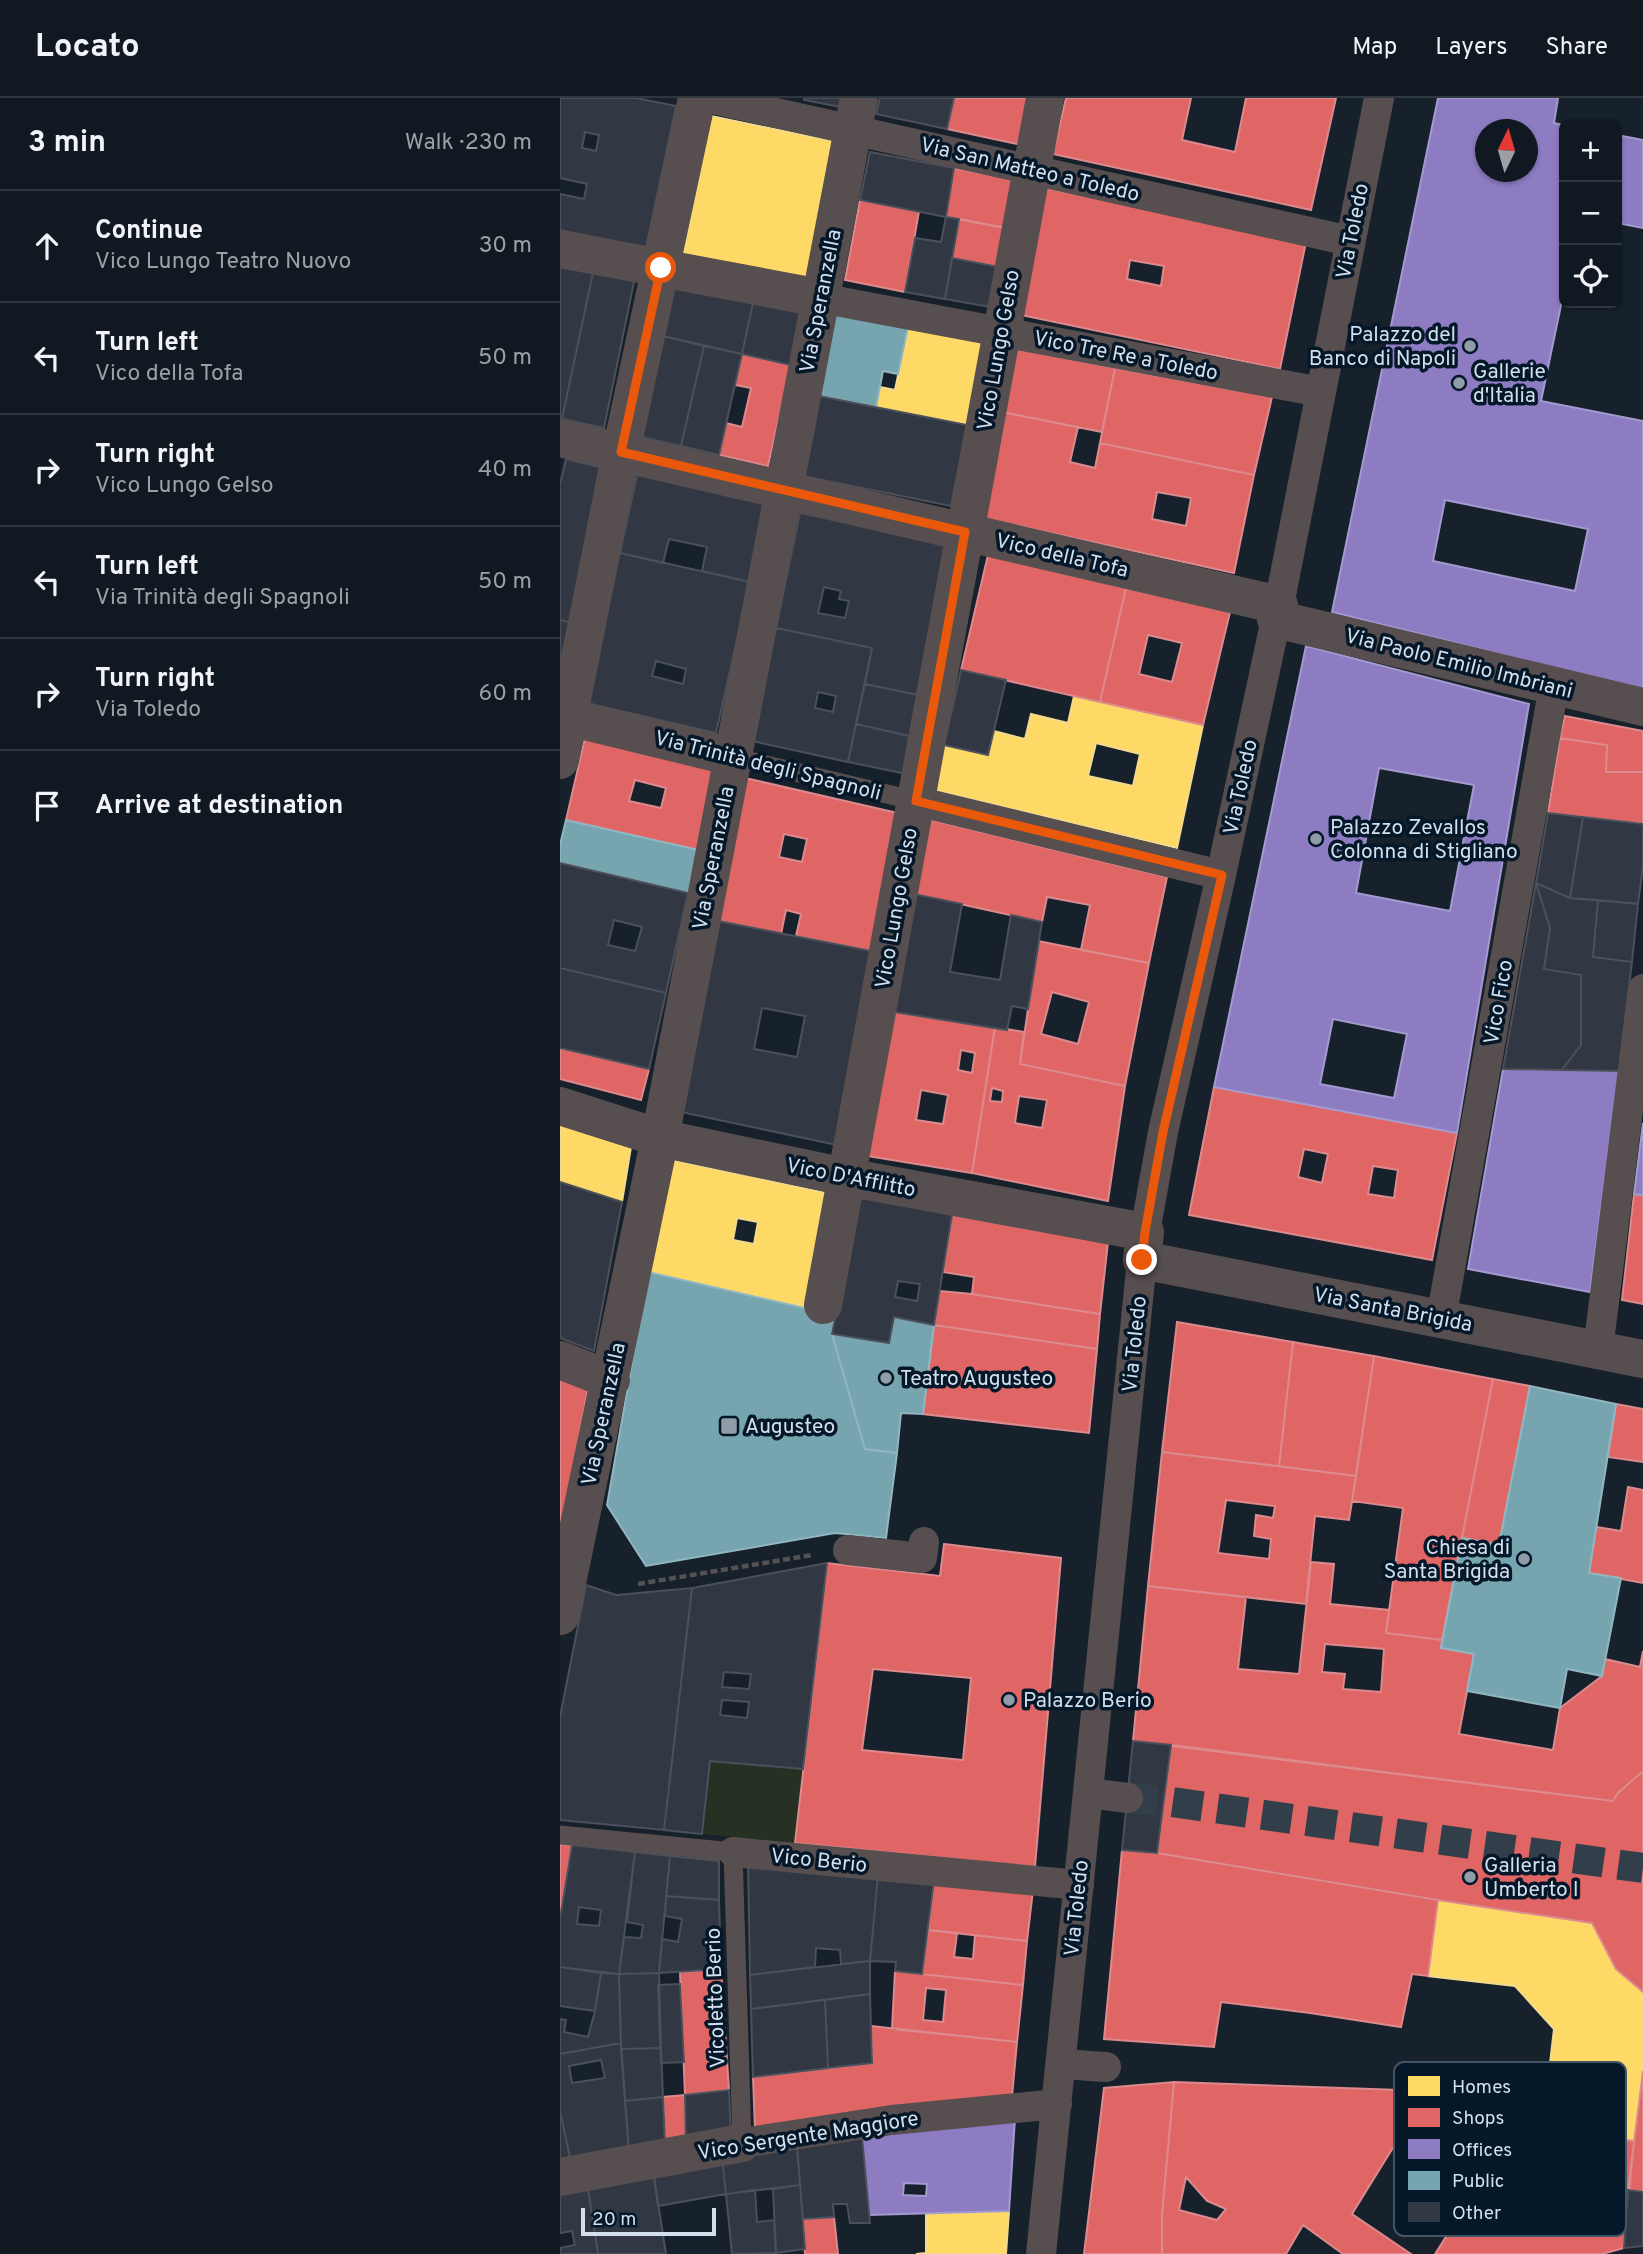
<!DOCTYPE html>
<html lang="en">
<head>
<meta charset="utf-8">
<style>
	:root { --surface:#101921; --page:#19222a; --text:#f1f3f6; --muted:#9ca0a5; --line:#30383f }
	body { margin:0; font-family:Overpass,sans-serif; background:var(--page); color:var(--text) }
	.controls { position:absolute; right:21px; top:21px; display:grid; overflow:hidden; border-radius:10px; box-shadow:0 2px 5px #0004 }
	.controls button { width:63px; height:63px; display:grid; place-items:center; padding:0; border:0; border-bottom:2px solid var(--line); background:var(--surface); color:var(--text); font:35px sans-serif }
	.compass { position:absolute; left:915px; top:21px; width:63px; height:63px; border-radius:50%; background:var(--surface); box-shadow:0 2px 5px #0004; rotate:5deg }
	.scale { position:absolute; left:21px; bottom:18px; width:135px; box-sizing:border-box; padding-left:7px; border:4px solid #d3dfec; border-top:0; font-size:19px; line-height:24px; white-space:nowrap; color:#d3dfec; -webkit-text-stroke:5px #05182a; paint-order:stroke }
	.stop { position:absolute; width:21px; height:21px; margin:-16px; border:5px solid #ea580c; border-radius:50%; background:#fff }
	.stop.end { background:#ea580c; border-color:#fff; box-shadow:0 2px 7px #0008 }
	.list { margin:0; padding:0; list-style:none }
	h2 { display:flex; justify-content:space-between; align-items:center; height:91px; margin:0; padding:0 28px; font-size:30px }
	h2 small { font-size:23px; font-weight:400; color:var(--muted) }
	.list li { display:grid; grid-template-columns:46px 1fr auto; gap:21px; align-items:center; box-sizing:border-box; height:112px; padding:0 28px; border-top:2px solid var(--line) }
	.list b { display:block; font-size:26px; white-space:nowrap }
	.list p { margin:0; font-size:23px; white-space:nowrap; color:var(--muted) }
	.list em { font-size:23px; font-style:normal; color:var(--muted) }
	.icon { flex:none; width:38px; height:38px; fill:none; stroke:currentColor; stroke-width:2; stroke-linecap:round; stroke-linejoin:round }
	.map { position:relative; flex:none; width:1083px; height:2156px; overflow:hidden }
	header { display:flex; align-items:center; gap:42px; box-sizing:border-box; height:98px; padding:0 35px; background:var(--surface); border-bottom:2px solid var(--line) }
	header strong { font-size:33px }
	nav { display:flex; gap:38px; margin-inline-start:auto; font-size:24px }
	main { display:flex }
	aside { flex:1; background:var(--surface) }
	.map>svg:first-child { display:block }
	.green { fill:#263123 }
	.homes { fill:#ffd966; stroke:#f2db8e; stroke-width:2; fill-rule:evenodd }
	.shops { fill:#e06666; stroke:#dc8a8e; stroke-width:2; fill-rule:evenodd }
	.offices { fill:#8e7cc3; stroke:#a39acf; stroke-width:2; fill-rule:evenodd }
	.public { fill:#76a5af; stroke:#92b6c1; stroke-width:2 }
	.building { fill:#323843; stroke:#4b505b; stroke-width:2; fill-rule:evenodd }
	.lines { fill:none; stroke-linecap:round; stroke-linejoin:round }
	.pedestrian-tunnel { stroke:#323e49; stroke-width:30; stroke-dasharray:30 15; stroke-linecap:butt }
	.path { stroke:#535153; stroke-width:4.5; stroke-dasharray:7 3.5; stroke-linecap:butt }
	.service { stroke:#574e4f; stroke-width:19 }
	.pedestrian { stroke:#574e4f; stroke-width:30 }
	.minor { stroke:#574e4f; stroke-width:38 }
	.route { stroke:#ea580c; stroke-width:9 }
	.poi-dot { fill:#919ca9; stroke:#05182a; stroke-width:2.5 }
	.labels { text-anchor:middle; stroke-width:7; stroke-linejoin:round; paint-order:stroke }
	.street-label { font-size:21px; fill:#d3dfec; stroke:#05182a }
	.poi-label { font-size:21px; fill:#d3dfec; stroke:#05182a; text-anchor:start }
	.key { fill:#05182a; stroke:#435464; stroke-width:2 }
	.key-label { font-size:19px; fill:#d3dfec }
</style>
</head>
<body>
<header>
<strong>Locato</strong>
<nav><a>Map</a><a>Layers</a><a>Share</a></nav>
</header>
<main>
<aside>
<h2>3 min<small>Walk · 230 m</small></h2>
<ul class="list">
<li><svg class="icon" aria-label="ahead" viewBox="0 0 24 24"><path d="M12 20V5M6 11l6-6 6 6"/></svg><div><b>Continue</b><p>Vico Lungo Teatro Nuovo</p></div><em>30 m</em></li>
<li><svg class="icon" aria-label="left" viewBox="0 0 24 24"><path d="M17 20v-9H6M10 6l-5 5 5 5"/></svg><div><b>Turn left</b><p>Vico della Tofa</p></div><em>50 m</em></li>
<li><svg class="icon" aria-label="right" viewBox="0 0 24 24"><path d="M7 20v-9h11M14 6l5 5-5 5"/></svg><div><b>Turn right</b><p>Vico Lungo Gelso</p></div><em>40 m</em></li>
<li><svg class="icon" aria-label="left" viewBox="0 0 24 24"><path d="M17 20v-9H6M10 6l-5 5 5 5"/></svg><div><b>Turn left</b><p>Via Trinità degli Spagnoli</p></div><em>50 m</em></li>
<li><svg class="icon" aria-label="right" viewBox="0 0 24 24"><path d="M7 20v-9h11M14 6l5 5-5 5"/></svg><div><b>Turn right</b><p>Via Toledo</p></div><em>60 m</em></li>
<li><svg class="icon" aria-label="arrive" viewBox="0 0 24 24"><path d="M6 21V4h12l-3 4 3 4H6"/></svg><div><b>Arrive at destination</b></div></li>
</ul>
</aside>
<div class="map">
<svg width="1083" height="2156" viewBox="0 0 1083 2156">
	<rect width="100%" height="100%" fill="#16212c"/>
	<path class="green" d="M150,1663L243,1671L235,1745L143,1736Z"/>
	<path class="homes" d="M151,18L277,44L250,182L123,156Z
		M348,229L424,244L407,327L316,309L320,289L335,292Z
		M514,598L643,627L617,750L374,692L384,647L428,657L434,633L465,641L471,616L508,625ZM536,645L580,656L573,688L528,678Z
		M0,1024L71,1049L62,1104L0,1084Z
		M108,1061L271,1096L250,1211L88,1174ZM177,1120L198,1124L194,1146L173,1142Z
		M878,1802L1032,1825L1056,1871L1083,1894V1973L1074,2043L982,2034L994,1931L955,1888L868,1878Z
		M449,2113L446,2156H356L366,2155V2115Z"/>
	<path class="shops" d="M394,0H471L461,47L387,31Z
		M506,0H631L622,42L675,54L686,0H776L751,112L493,56Z
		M394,70L455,82L446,130L386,119Z
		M486,90L746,144L720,271L461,217ZM570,162L604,168L601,188L567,181Z
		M300,102L359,113L345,194L285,182Z
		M399,121L446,130L439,169L392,160Z
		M454,250L555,270L542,334L442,314Z
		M182,256L231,267L208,368L159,357L166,325L182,329L191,290L175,287Z
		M555,270L712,299L694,377L540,345Z
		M442,314L518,329L510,364L535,370L540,345L694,377L674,475L423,420ZM597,394L631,400L626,428L592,421Z
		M428,457L566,490L540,604L401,572Z
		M566,490L670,514L643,627L540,604ZM588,537L622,545L612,584L579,576Z
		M1005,618L1083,633V674H1046L1047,647L1000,640Z
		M25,640L157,671L138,752L6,722ZM75,682L106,690L101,710L69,703Z
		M1000,640L1047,647L1046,674H1083V726L988,715Z
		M185,680L342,716L316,854L236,838L241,816L226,812L221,836L158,823ZM224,736L247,741L242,764L219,759Z
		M368,721L607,779L589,865L521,852L530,807L487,799L482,824L354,796Z
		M478,843L589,865L565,988L460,966ZM492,894L529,904L518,946L481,936Z
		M334,914L435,929L412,1075L307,1058ZM401,952L415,955L412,975L398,972ZM361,992L388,997L383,1026L356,1022Z
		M435,929L464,934L460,966L565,988L548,1103L412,1075ZM432,990L443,993L442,1004L430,1003ZM459,998L487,1002L482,1030L455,1025Z
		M0,950L89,971L81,1002L0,981Z
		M654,989L897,1035L872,1162L629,1117ZM744,1051L768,1056L762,1085L738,1079ZM813,1068L838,1072L834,1100L808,1096Z
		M1074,1096L1083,1097V1206L1062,1202Z
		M392,1117L548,1144L540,1216L412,1196L414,1179L383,1174Z
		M380,1193L412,1196L540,1216L537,1251L374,1227Z
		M617,1224L733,1244L719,1368L602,1354Z
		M374,1227L537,1251L529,1335L363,1316Z
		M733,1244L814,1258L796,1378L719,1368Z
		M814,1258L933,1281L882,1542L826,1535L843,1410L792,1403Z
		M0,1280L28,1291L0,1438Z
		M933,1281L970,1288L939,1447L902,1440Z
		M1056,1306L1083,1311V1364L1048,1359Z
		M602,1354L796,1378L789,1422L755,1418L746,1506L588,1488ZM666,1402L715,1408L713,1420L696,1417L694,1438L711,1441L709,1461L658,1455Z
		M1068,1389L1083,1392V1485L1029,1475L1036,1429L1061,1433Z
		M384,1446L501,1460L475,1769L235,1745L267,1465L380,1478ZM313,1571L411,1580L403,1662L302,1652Z
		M751,1464L774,1466L770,1506L829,1512L826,1535L882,1542L881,1550L914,1556L899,1636L993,1652L1000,1610L1042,1578L1045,1561L1080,1569L1083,1553V1673L1058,1695L1053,1703L573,1643L588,1488L686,1499L678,1571L739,1576ZM765,1546L824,1551L821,1594L783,1591L785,1576L762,1574Z
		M611,1647L1053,1703L1058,1695L1083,1673V1894L1056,1871L1032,1825L878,1802L597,1755Z
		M0,1746L12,1747L0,1821Z
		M562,1752L597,1755L878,1802L868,1878L852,1876L841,1929L750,1915L661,1904L654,1949L544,1941Z
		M374,1782L473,1792L467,1843L368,1832Z
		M368,1832L397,1835L394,1859L413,1861L415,1837L467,1843L463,1887L362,1876Z
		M161,1871L169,1992L125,1997L120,1874Z
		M335,1873L463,1887L457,1944L332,1931ZM366,1890L386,1892L383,1924L363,1922Z
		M311,1928L457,1944L452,1998L195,2031L193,1979L312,1965Z
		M1083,1973V2094L1068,2092Z
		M614,1984L868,1993L792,2116L851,2156H783L743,2127L726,2156H602V2117ZM626,2079L647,2103L666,2111L657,2122L619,2112Z
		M614,1984L602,2117V2156H524L544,1990Z
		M125,1997L126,2045L105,2048L103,1999Z
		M957,2032L1074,2043L1064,2150L1042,2156H875L898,2120L888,2081L903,2065L955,2041Z
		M274,2119L278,2156H245L243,2121Z"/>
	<path class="offices" d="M878,0H998L994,25L1004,27V193L981,303L1083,323V592L772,514ZM926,32H968V74H926ZM885,402L1028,431L1015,493L873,463Z
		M1057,37L1083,42V130L1057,125Z
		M746,548L969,606L897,1035L654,989ZM819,670L914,687L890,813L796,795ZM773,921L847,936L834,1000L760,986Z
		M943,971L1059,973L1030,1194L908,1171Z
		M1083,1025V1097L1074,1096Z
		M455,2020L449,2113L309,2117L302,2038ZM344,2085L367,2086L366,2098L343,2097Z"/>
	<path class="public" d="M275,215L348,229L338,276L323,273L316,309L259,298Z
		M6,722L138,752L128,795L0,765V747Z
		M88,1174L275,1217L272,1236L305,1351L337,1355L326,1440L275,1435L86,1468L47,1407Z
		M334,1219L374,1227L363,1316L341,1315L337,1355L305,1351L272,1236L329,1245Z
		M970,1288L1056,1306L1029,1475L1061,1480L1042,1578L1007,1571L1000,1610L907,1593L914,1556L881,1550L902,1440L939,1447Z"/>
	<path class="building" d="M0,0H76L116,8L86,150L0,132V96L24,101L27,86L0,80ZM25,34L39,37L36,53L22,50Z
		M244,0H288L286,10L244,2Z
		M320,0H394L387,31L316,16Z
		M310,54L394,70L386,119L300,102Z
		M386,119L399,121L385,201L345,194L355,140L381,144Z
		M392,160L439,169L431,209L385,201Z
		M0,163L34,170L2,321L0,320Z
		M34,170L75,179L44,330L2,321Z
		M116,183L194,200L182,256L103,238Z
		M194,200L243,210L231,267L182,256Z
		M103,238L144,248L121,348L81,339Z
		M144,248L182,256L159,357L121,348Z
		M259,298L407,327L391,408L243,378Z
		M6,361L43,370L9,524L0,522V386Z
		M77,377L207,407L190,484L142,473L147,449L109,441L103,465L60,455Z
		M240,415L394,447L363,598L305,586L312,550L216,530ZM264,489L281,493L279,501L289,503L285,520L258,515Z
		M60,455L190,484L156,635L26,605ZM96,563L126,571L123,586L92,578Z
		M0,522L9,524L0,566Z
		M216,530L312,550L288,664L192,643ZM258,594L276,598L273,614L255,610Z
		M401,572L446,582L428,657L384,647Z
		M305,586L363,598L354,639L296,626Z
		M296,626L354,639L347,676L288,664Z
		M988,715L1023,719L1010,800L976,785Z
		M1023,719L1083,726V768L1078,806L1010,800Z
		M0,765L128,795L106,895L0,870ZM54,822L82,829L75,853L48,847Z
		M976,785L990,830L984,871L1021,877V947L1002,972L943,971Z
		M976,785L1010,800L1038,802L1033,859L1072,864L1059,973L1002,972L1021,947V877L984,871L990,830Z
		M354,796L402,806L390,874L440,882L451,817L482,824L468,911L452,908L447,932L334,914Z
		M1038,802L1078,806L1072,864L1033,859Z
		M158,823L316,854L277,1047L121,1014ZM202,910L245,918L237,959L194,951Z
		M0,870L106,895L89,971L0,950Z
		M0,1084L62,1104L34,1253L0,1240Z
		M300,1096L392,1117L374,1227L334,1219L329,1245L272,1236ZM338,1183L360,1186L357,1203L335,1199Z
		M267,1465L243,1671L150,1663L142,1736L104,1732L132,1490ZM164,1574L191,1576L189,1591L162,1589ZM162,1602L189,1604L187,1620L160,1617Z
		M26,1487L56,1497L132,1490L104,1732L0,1722V1619Z
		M573,1643L611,1647L597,1755L562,1752Z
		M12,1747L75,1754L59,1876L0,1869V1821ZM19,1809L41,1812L39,1828L17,1826Z
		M75,1754L110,1758L99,1875L59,1876L64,1839L81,1840L83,1827L67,1824Z
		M110,1758L159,1763V1802L106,1798Z
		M188,1764L318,1777L310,1863L281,1866L280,1852L256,1850L255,1869L190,1877Z
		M318,1777L374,1782L362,1876L335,1873L336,1864L310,1863Z
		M106,1798L159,1802L161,1871L99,1875L102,1841L118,1844L122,1821L105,1818Z
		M310,1863V1896L191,1911L190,1877Z
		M0,1869L41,1875L35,1913L0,1908Z
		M41,1875L59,1876L61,1945L0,1956V1921L6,1922L4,1934L28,1939L35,1913Z
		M99,1875L101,1950L61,1951L59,1876Z
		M120,1886L124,1964L101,1965L98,1887Z
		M310,1896L312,1965L268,1970L265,1902Z
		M265,1902L268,1970L193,1979L191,1911Z
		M61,1945L69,2054L11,2064L0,2013V1956ZM41,1962L45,1980L12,1985L9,1968Z
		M101,1950L103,1999L65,2003L61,1951Z
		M169,1992L171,2037L126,2045L125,1997Z
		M103,1999L105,2048L69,2054L65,2003Z
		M0,2013L11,2064L0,2066Z
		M302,2038L310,2125H290L287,2106H273L274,2119L243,2121L237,2048Z
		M237,2048L240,2087L166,2096L162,2060Z
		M162,2060L166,2096L98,2108L93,2072Z
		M93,2072L106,2156H38L27,2084Z
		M27,2084L38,2156H0V2150L15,2147L12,2133L0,2135V2089Z
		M240,2087L245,2151L216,2155L213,2091Z
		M195,2092L197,2124L214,2122L216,2155L172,2156L166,2096Z
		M1068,2092L1083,2094V2148L1064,2150Z"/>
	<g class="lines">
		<path class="pedestrian-tunnel" d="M568,1700L604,1703L1083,1770"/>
		<path class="path" d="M78,1486L252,1457"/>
		<path class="service" d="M173,659L356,703
			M0,1737L173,1754L182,2045"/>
		<path class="pedestrian" d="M149,0L790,143
			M260,200L761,294
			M719,507L819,0
			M356,703L661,777
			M585,1134L603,1034L661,777L716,521
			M881,1221L994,588
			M1038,1252L1083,891
			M288,1452L362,1460L364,1444
			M528,1695L568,1700
			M173,1754L519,1787
			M501,1966L546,1969
			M182,2045L332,2022L497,2006
			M481,2156L582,1162"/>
		<path class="minor" d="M0,151L260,200
			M0,340L719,507L716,521L1083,609
			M0,617L173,659
			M0,662L61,354L137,0
			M0,1008L100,1040L286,1079L585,1134L582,1162L1083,1261
			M263,1207L485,0
			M0,1262L51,1282
			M0,1518L100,1040L299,0
			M0,2079L182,2045"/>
	</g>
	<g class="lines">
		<path class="route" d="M101,170L61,354L405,434L356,703L662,777L603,1034L585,1134L582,1162"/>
	</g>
	<g class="poi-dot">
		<circle cx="910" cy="248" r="7"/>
		<circle cx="899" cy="285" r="7"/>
		<circle cx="756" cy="741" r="7"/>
		<circle cx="326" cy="1280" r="7"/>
		<rect x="160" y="1319" width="18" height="18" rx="3.5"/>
		<circle cx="964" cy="1461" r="7"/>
		<circle cx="449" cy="1602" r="7"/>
		<circle cx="910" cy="1779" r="7"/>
	</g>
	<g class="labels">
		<g class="street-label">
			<text transform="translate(470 71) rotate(13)" y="7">Via San Matteo a Toledo</text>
			<text transform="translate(792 133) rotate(-79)" y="7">Via Toledo</text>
			<text transform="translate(260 203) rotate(-79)" y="7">Via Speranzella</text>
			<text transform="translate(438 252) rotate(-80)" y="7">Vico Lungo Gelso</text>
			<text transform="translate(566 257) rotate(11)" y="7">Vico Tre Re a Toledo</text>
			<text transform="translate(502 457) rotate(13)" y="7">Vico della Tofa</text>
			<text transform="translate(899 565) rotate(14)" y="7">Via Paolo Emilio Imbriani</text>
			<text transform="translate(208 667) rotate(14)" y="7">Via Trinità degli Spagnoli</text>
			<text transform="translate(680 689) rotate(-78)" y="7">Via Toledo</text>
			<text transform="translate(153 760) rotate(-79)" y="7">Via Speranzella</text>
			<text transform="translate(336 810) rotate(-80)" y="7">Vico Lungo Gelso</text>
			<text transform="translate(938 904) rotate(-80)" y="7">Vico Fico</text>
			<text transform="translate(291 1079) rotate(11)" y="7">Vico D'Afflitto</text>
			<text transform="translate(833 1211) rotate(11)" y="7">Via Santa Brigida</text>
			<text transform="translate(574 1246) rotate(-84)" y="7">Via Toledo</text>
			<text transform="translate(43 1316) rotate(-78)" y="7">Via Speranzella</text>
			<text transform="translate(259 1762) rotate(6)" y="7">Vico Berio</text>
			<text transform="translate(516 1810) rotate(-84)" y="7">Via Toledo</text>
			<text transform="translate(155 1900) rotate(-92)" y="7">Vicoletto Berio</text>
			<text transform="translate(248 2037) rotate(-9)" y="7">Vico Sergente Maggiore</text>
		</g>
		<g class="poi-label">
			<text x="896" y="243" text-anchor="end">Palazzo del<tspan x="896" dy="24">Banco di Napoli</tspan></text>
			<text x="913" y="280">Gallerie<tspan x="913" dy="24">d'Italia</tspan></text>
			<text x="770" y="736">Palazzo Zevallos<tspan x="770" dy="24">Colonna di Stigliano</tspan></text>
			<text x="340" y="1287">Teatro Augusteo</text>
			<text x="185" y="1335">Augusteo</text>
			<text x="950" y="1456" text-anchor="end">Chiesa di<tspan x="950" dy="24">Santa Brigida</tspan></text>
			<text x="463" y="1609">Palazzo Berio</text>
			<text x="924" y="1774">Galleria<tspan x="924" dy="24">Umberto I</tspan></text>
		</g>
	</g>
	<rect x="834" y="1964" width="232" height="174" rx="10" class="key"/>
	<rect x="848" y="1978" width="32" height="20" fill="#ffd966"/>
	<rect x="848" y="2010" width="32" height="19" fill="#e06666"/>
	<rect x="848" y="2041" width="32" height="20" fill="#8e7cc3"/>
	<rect x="848" y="2073" width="32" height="19" fill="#76a5af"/>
	<rect x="848" y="2104" width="32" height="20" fill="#323843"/>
	<g class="key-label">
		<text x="892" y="1995">Homes</text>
		<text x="892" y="2026">Shops</text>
		<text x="892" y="2058">Offices</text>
		<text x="892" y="2089">Public</text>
		<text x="892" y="2121">Other</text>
	</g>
</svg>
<div class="controls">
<button>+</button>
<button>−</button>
<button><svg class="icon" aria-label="locate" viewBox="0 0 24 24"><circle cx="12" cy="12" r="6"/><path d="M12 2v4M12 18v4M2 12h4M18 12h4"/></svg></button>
</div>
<svg class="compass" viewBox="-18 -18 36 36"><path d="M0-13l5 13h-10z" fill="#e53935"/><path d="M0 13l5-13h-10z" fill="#9ca0a5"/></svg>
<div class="scale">20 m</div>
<div class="stop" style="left:101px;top:170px"></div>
<div class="stop end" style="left:582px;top:1162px"></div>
</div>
</main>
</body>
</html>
